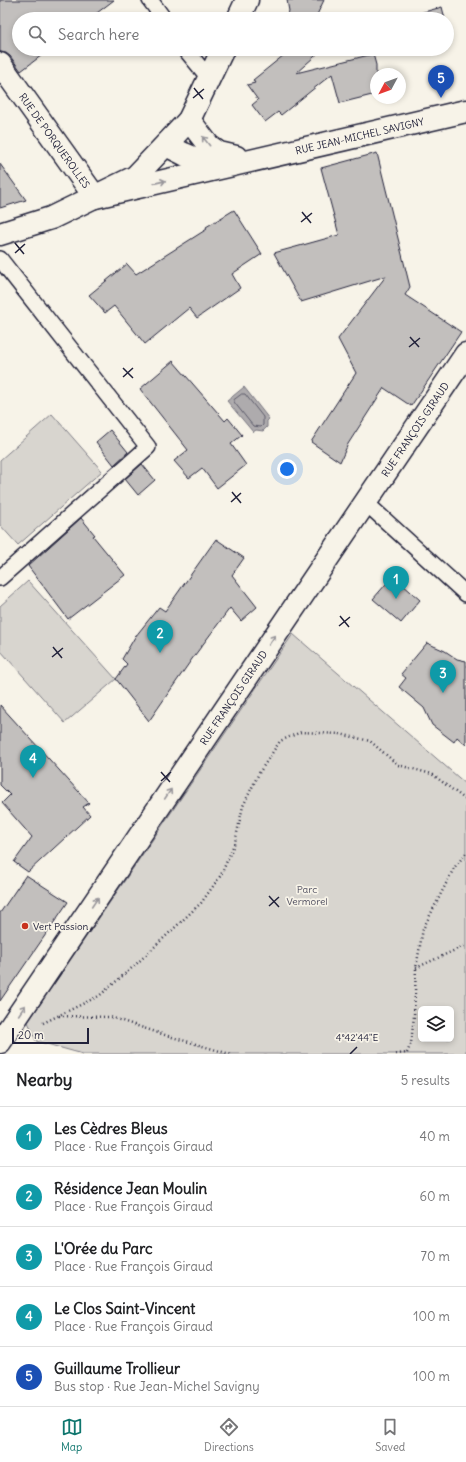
<!DOCTYPE html>
<html lang="en">
<head>
<meta charset="utf-8">
<style>
	:root { --surface:#fff; --page:#f2f2f2; --text:#202124; --muted:#757577; --line:#e0e0e0; --accent:#0f766e }
	body { margin:0; font-family:Delius,sans-serif; background:var(--page); color:var(--text) }
	.controls { position:absolute; right:12px; bottom:12px; display:grid; overflow:hidden; border-radius:6px; box-shadow:0 2px 6px #0003 }
	.controls button { width:36px; height:36px; display:grid; place-items:center; padding:0; border:0; border-bottom:1px solid var(--line); background:var(--surface); color:var(--text); font:20px sans-serif }
	.compass { position:absolute; left:370px; top:68px; width:36px; height:36px; border-radius:50%; background:var(--surface); box-shadow:0 2px 6px #0003; rotate:229deg }
	.scale { position:absolute; left:12px; bottom:10px; width:77px; box-sizing:border-box; padding-left:4px; border:2px solid #22223b; border-top:0; font-size:11px; line-height:14px; white-space:nowrap; color:#22223b; -webkit-text-stroke:3px #f7f3e8; paint-order:stroke }
	.you { position:absolute; left:287px; top:469px; width:14px; height:14px; margin:-10px; border:3px solid #fff; border-radius:50%; background:#1a73e8; box-shadow:0 0 0 6px #1a73e833 }
	.badge { display:grid; place-items:center; width:26px; height:26px; border-radius:50%; background:var(--accent); color:#fff; font-size:13px; font-weight:700 }
	.pin { position:absolute; translate:-50% -33px; filter:drop-shadow(0 1px 2px #0008) }
	.pin::after { content:''; position:absolute; top:21px; width:14px; height:12px; background:inherit; clip-path:polygon(0 0,100% 0,50% 100%) }
	.list { margin:0; padding:0; list-style:none }
	h2 { display:flex; justify-content:space-between; align-items:center; height:52px; margin:0; padding:0 16px; font-size:17px }
	h2 small { font-size:13px; font-weight:400; color:var(--muted) }
	.list li { display:grid; grid-template-columns:26px 1fr auto; gap:12px; align-items:center; box-sizing:border-box; height:60px; padding:0 16px; border-top:1px solid var(--line) }
	.list b { display:block; font-size:15px; white-space:nowrap }
	.list p { margin:0; font-size:13px; white-space:nowrap; color:var(--muted) }
	.list em { font-size:13px; font-style:normal; color:var(--muted) }
	.icon { flex:none; width:22px; height:22px; fill:none; stroke:currentColor; stroke-width:2; stroke-linecap:round; stroke-linejoin:round }
	.map { position:relative; flex:none; width:466px; height:1054px; overflow:hidden }
	.search { position:absolute; background:var(--surface); box-shadow:0 2px 6px #0003; left:12px; right:12px; top:12px; height:44px; display:flex; align-items:center; gap:10px; box-sizing:border-box; padding:0 14px; border-radius:22px; color:var(--muted); font-size:15px }
	.sheet { height:352px; background:var(--surface) }
	nav { display:flex; justify-content:space-around; align-items:center; box-sizing:border-box; height:56px; border-top:1px solid var(--line); background:var(--surface); font-size:11px; color:var(--muted) }
	nav a { display:grid; justify-items:center; gap:2px }
	nav .on { color:var(--accent) }
	.map>svg:first-child { display:block }
	.green { fill:#d8d5cf; stroke:#7d7c85; fill-rule:evenodd }
	.water { fill:#aeabad; stroke:#76747f }
	.lines { fill:none; stroke-linecap:round; stroke-linejoin:round }
	.shore { stroke:#5a5969; stroke-width:1 }
	.building { fill:#c2bfbd; stroke:#22223b }
	.service-casing { stroke:#22223b; stroke-width:18 }
	.minor-casing { stroke:#22223b; stroke-width:25 }
	.primary-casing { stroke:#22223b; stroke-width:25 }
	.path { stroke:#22223b; stroke-width:2.5; stroke-dasharray:1 3; stroke-linecap:butt }
	.service { stroke:#f7f3e8; stroke-width:15 }
	.minor { stroke:#f7f3e8; stroke-width:22 }
	.primary { stroke:#f7f3e8; stroke-width:22 }
	.oneway { stroke:#97959a }
	.ticks { fill:none; stroke:#22223b; stroke-width:1.5 }
	.poi-dot { fill:#c8321e; stroke:#f7f3e8; stroke-width:1.5 }
	.labels { text-anchor:middle; stroke-width:3.5; stroke-linejoin:round; paint-order:stroke }
	.street-label { font-size:10px; fill:#22223b; stroke:#f7f3e8 }
	.park-label { font-size:10px; fill:#504f60; stroke:#f7f3e8 }
	.poi-label { font-size:10px; fill:#22223b; stroke:#f7f3e8; text-anchor:start }
	.ticks-label { font-size:10px; text-anchor:middle; fill:#22223b; stroke:#f7f3e8; stroke-width:3.5; stroke-linejoin:round; paint-order:stroke }
</style>
</head>
<body>
<div class="map">
<svg width="466" height="1054" viewBox="0 0 466 1054">
	<rect width="100%" height="100%" fill="#f7f3e8"/>
	<filter id="ink" filterUnits="userSpaceOnUse"><feTurbulence type="fractalNoise" baseFrequency=".025" numOctaves="2"/><feDisplacementMap in="SourceGraphic" scale="8" xChannelSelector="R" yChannelSelector="G"/><feConvolveMatrix kernelMatrix="1 2 1 2 8 2 1 2 1" color-interpolation-filters="sRGB"/></filter>
	<g filter="url(#ink)">
		<path class="green" d="M52,414L102,471L18,545L0,525V460Z
			M28,581L116,679L65,723L0,650V606Z
			M293,634L466,784V1054H83L36,1041L28,1022ZM421,1009H451V1039H421Z"/>
		<path class="water" d="M244,387L269,419L267,421V427L263,431L256,430L253,432L227,401Z"/>
		<g class="lines">
			<path class="shore" d="M242,394H245L263,417V425L261,427L253,426L234,402V400Z"/>
		</g>
		<path class="building" d="M0,0H114L89,19H19V49H50L21,71L10,56L6,53L0,52Z
			M287,0H324L315,19H285L289,11Z
			M442,7L445,19H410L409,16Z
			M279,49H323L296,73L373,54L376,65V94L340,103L332,74L281,115L278,112L265,122L252,105L258,100L247,85L255,83L253,80L284,55Z
			M377,153L410,287L405,295L461,332L411,406L384,388L348,444L340,462L311,442L356,373L338,339L386,276L301,302L274,253L339,235L321,168Z
			M0,164L26,200L0,208Z
			M234,210L262,254L232,274L240,288L197,318L189,308L145,344L114,306L105,313L89,295L127,264L136,274L207,229L206,227Z
			M173,361L225,421L228,418L242,435L231,444L246,465L217,488L202,468L189,478L174,461L188,450L140,389Z
			M110,430L128,452L114,465L96,442Z
			M142,464L155,480L138,495L125,479Z
			M81,518L95,535L93,536L125,575L68,619L28,566Z
			M216,539L244,558L232,575L257,607L241,621L230,608L192,659L149,721L116,679L127,664L122,659L135,637L159,607L165,611Z
			M393,576L420,600L401,623L373,599Z
			M427,643L445,651L457,659L466,661V745L457,737L454,742L432,725L424,708L399,687L406,678L401,674Z
			M0,705L89,803L83,807L90,815L28,872L14,862L32,837L2,803L10,795L0,785Z
			M26,875L68,902L0,1001V913Z"/>
		<g class="lines">
			<defs>
				<path id="service" d="M150,0L164,19
					M185,49L209,78
					M0,259L148,447L0,578
					M365,502L466,594"/>
				<g id="minor">
					<path id="s1" d="M0,64L95,197L466,111"/>
					<path d="M189,120L209,146L219,153L236,157"/>
					<path d="M166,145L184,154L203,162L224,161"/>
					<path id="s2" d="M0,1042L466,354"/>
				</g>
				<path id="primary" d="M238,19L247,0
					M0,234L51,218L135,177L189,120L223,49"/>
			</defs>
			<use href="#service" class="service-casing"/>
			<use href="#minor" class="minor-casing"/>
			<use href="#primary" class="primary-casing"/>
			<path class="path" d="M416,968L466,945
				M59,1016L110,1017L165,1035L230,1054
				M43,1023L99,996L133,967L201,903L221,875L235,842L243,806L259,773L280,741L301,732L340,734L370,741L398,765L432,774L466,800
				M407,1053L411,1043L414,1016L416,968L423,929L454,868L466,853
				M396,1054L407,1053"/>
			<use href="#service" class="service"/>
			<use href="#minor" class="minor"/>
			<use href="#primary" class="primary"/>
		</g>
		<defs><path id="oneway-shaft" d="M-6 0H5M1.5-3L5.5 0L1.5 3" fill="none" stroke-width="1.6" stroke-linecap="round" stroke-linejoin="round"/></defs>
		<g class="oneway">
			<use href="#oneway-shaft" transform="translate(206 141) rotate(-128)"/>
			<use href="#oneway-shaft" transform="translate(160 182) rotate(-13)"/>
			<use href="#oneway-shaft" transform="translate(272 640) rotate(-56)"/>
			<use href="#oneway-shaft" transform="translate(168 794) rotate(-56)"/>
			<use href="#oneway-shaft" transform="translate(95 902) rotate(-56)"/>
			<use href="#oneway-shaft" transform="translate(22 1010) rotate(-56)"/>
		</g>
	</g>
	<path class="ticks" d="M194,88L203,99M193,98L204,89M302,212L311,223M301,222L312,213M15,243L24,254M15,253L25,244M410,337L419,347M409,347L420,338M123,368L133,378M123,377L133,368M232,492L241,503M231,502L241,493M340,616L349,627M339,626L350,617M53,647L62,658M52,657L63,648M161,772L170,782M161,781L171,772M269,896L279,907M269,906L279,897M350,1054L357,1047"/>
	<circle class="poi-dot" cx="25" cy="926" r="4"/>
	<g class="labels">
		<g class="street-label">
			<text dy="4" stroke="none"><textPath href="#s1" startOffset="435">RUE JEAN-MICHEL SAVIGNY</textPath></text>
			<text dy="4" stroke="none"><textPath href="#s1" startOffset="94">RUE DE PORQUEROLLES</textPath></text>
			<text dy="4" stroke="none"><textPath href="#s2" startOffset="740">RUE FRANÇOIS GIRAUD</textPath></text>
			<text dy="4" stroke="none"><textPath href="#s2" startOffset="416">RUE FRANÇOIS GIRAUD</textPath></text>
		</g>
		<g class="park-label">
			<text x="307" y="893">Parc<tspan x="307" dy="12">Vermorel</tspan></text>
		</g>
		<g class="poi-label">
			<text x="33" y="930">Vert Passion</text>
		</g>
	</g>
	<g class="ticks-label">
		<text x="357" y="1041">4°42'44"E</text>
	</g>
</svg>
<div class="controls">
<button><svg class="icon" aria-label="layers" viewBox="0 0 24 24"><path d="M12 4l9 5-9 5-9-5zM3 14l9 5 9-5"/></svg></button>
</div>
<svg class="compass" viewBox="-18 -18 36 36"><path d="M0-13l5 13h-10z" fill="#e53935"/><path d="M0 13l5-13h-10z" fill="#757577"/></svg>
<div class="scale">20 m</div>
<div class="you"></div>
<div class="pin badge" style="left:396px;top:599px;background:#0f9aa8">1</div>
<div class="pin badge" style="left:160px;top:653px;background:#0f9aa8">2</div>
<div class="pin badge" style="left:443px;top:693px;background:#0f9aa8">3</div>
<div class="pin badge" style="left:33px;top:778px;background:#0f9aa8">4</div>
<div class="pin badge" style="left:441px;top:98px;background:#1a4fb4">5</div>
<div class="search"><svg class="icon" aria-label="search" viewBox="0 0 24 24"><circle cx="10" cy="10" r="6"/><path d="M15 15l6 6"/></svg>Search here</div>
</div>
<section class="sheet">
<h2>Nearby<small>5 results</small></h2>
<ul class="list">
<li><span class="badge" style="background:#0f9aa8">1</span><div><b>Les Cèdres Bleus</b><p>Place · Rue François Giraud</p></div><em>40 m</em></li>
<li><span class="badge" style="background:#0f9aa8">2</span><div><b>Résidence Jean Moulin</b><p>Place · Rue François Giraud</p></div><em>60 m</em></li>
<li><span class="badge" style="background:#0f9aa8">3</span><div><b>L'Orée du Parc</b><p>Place · Rue François Giraud</p></div><em>70 m</em></li>
<li><span class="badge" style="background:#0f9aa8">4</span><div><b>Le Clos Saint-Vincent</b><p>Place · Rue François Giraud</p></div><em>100 m</em></li>
<li><span class="badge" style="background:#1a4fb4">5</span><div><b>Guillaume Trollieur</b><p>Bus stop · Rue Jean-Michel Savigny</p></div><em>100 m</em></li>
</ul>
</section>
<nav>
<a class="on"><svg class="icon" aria-label="map" viewBox="0 0 24 24"><path d="M3 6l6-2 6 2 6-2v14l-6 2-6-2-6 2zM9 4v14M15 6v14"/></svg>Map</a>
<a><svg class="icon" aria-label="directions" viewBox="0 0 24 24"><path d="M12 3l9 9-9 9-9-9zM9 14v-3h6M13 9l2 2-2 2"/></svg>Directions</a>
<a><svg class="icon" aria-label="saved" viewBox="0 0 24 24"><path d="M7 4h10v16l-5-4-5 4z"/></svg>Saved</a>
</nav>
</body>
</html>
